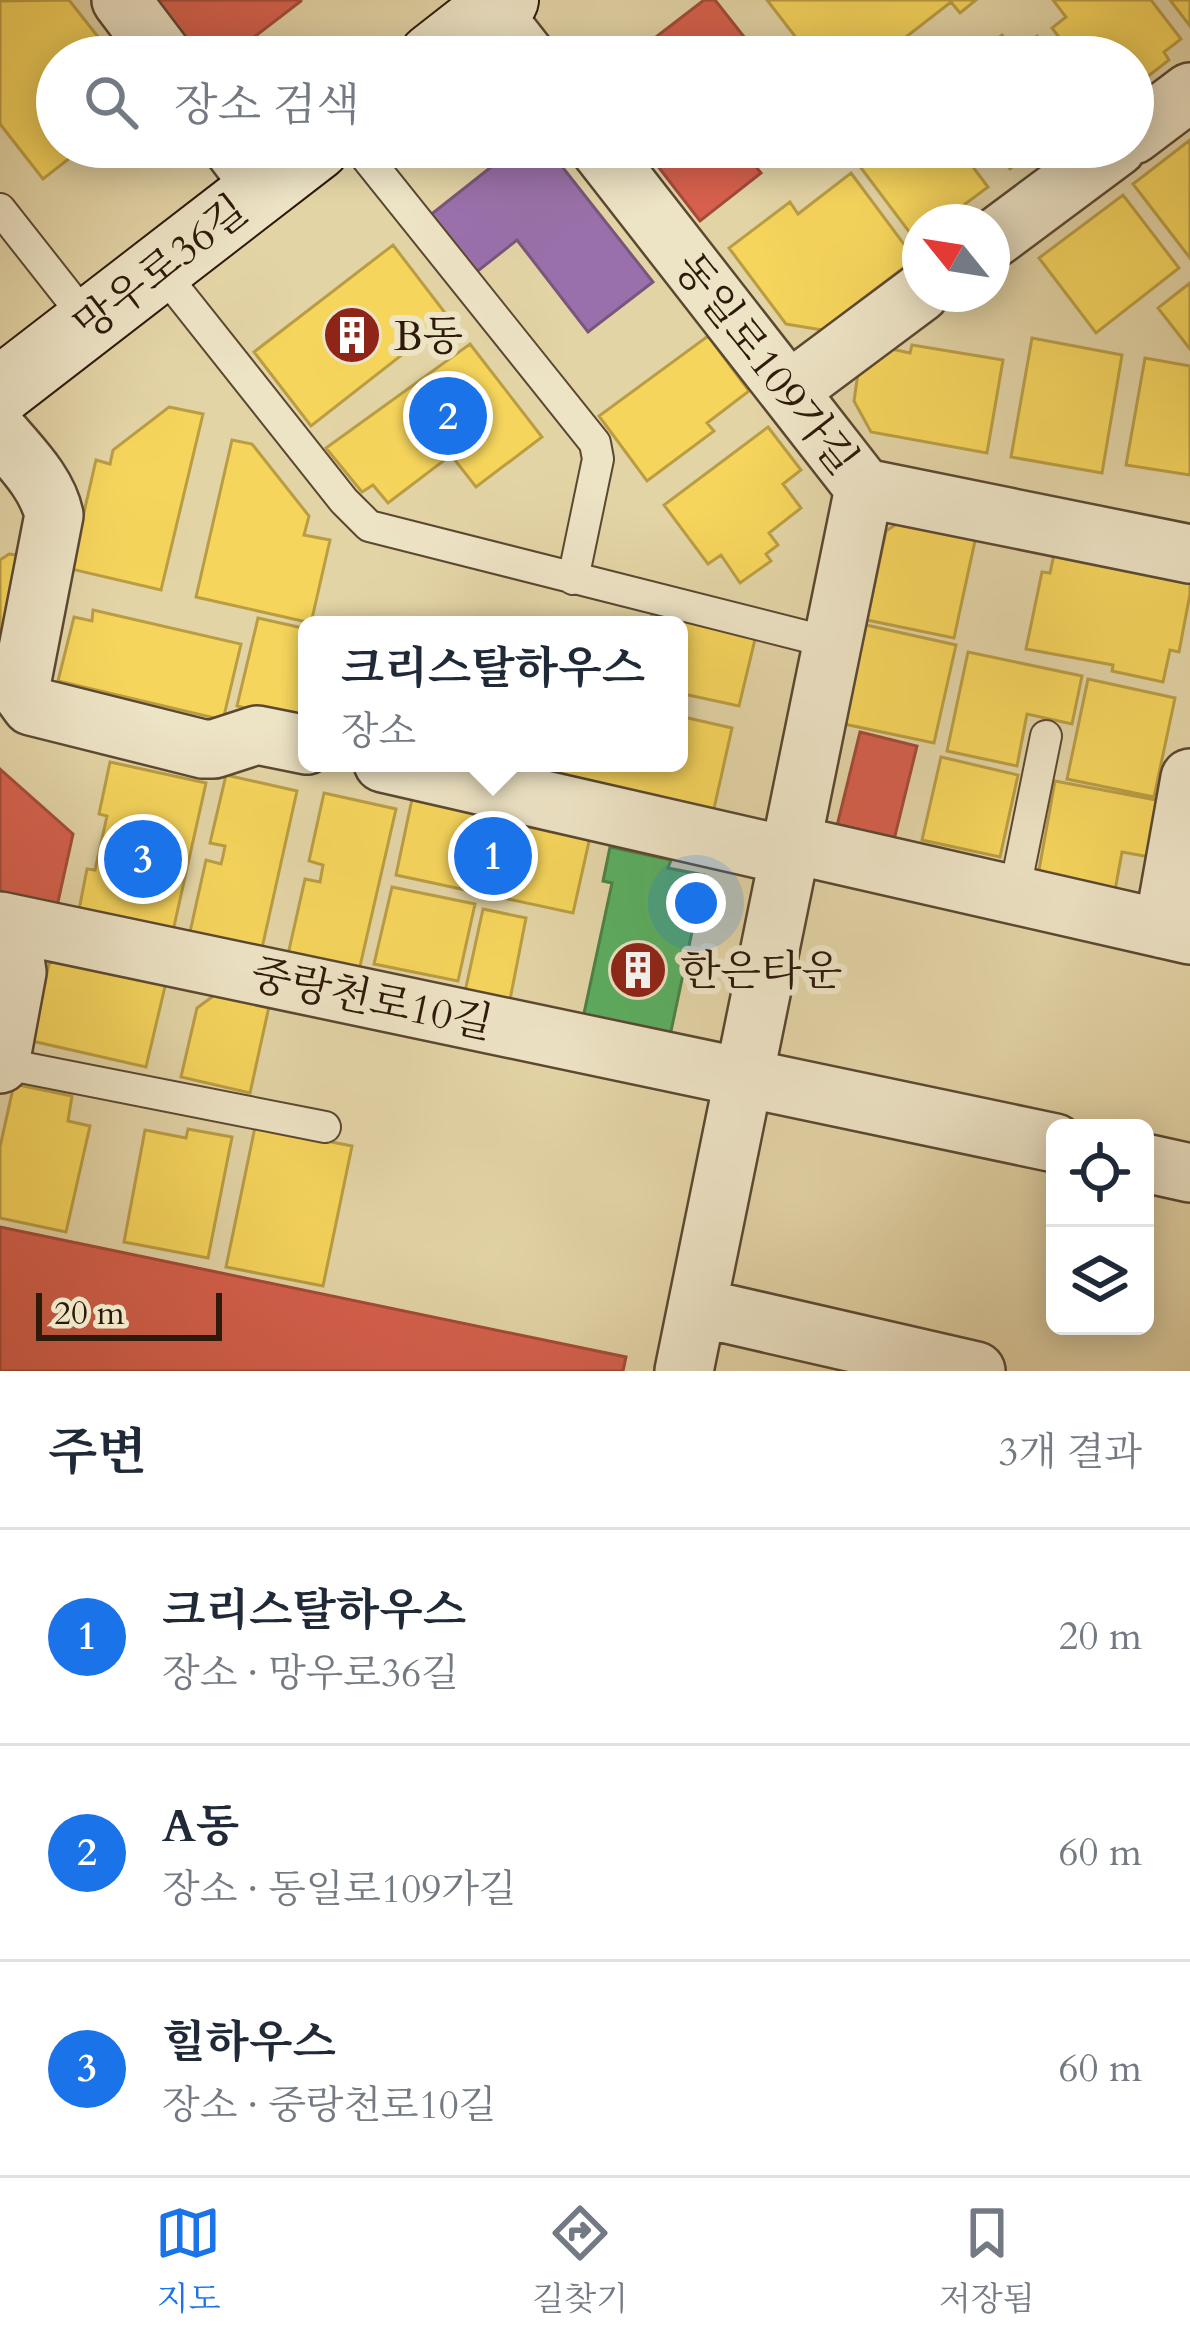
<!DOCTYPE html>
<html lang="ko">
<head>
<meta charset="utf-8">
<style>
	:root { --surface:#fff; --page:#f6f6f7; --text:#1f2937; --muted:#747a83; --line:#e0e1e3; --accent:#1a73e8 }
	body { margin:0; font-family:Cardo,"Noto Serif KR",serif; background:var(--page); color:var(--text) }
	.controls { position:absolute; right:36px; bottom:36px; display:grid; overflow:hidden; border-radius:18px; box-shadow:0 6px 30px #0003 }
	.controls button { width:108px; height:108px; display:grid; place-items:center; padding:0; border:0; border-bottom:3px solid var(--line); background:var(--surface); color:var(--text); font:60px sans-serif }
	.compass { position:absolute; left:902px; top:204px; width:108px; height:108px; border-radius:50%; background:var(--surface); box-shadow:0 6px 30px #0003; rotate:300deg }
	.scale { position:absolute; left:36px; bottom:30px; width:186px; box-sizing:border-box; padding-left:12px; border:6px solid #2e1a0a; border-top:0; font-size:33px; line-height:42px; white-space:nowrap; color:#2e1a0a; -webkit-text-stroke:9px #ede3c5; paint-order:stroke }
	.you { position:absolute; left:696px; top:903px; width:42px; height:42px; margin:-30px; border:9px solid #fff; border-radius:50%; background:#1a73e8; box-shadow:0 0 0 18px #1a73e833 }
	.badge { display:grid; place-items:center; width:78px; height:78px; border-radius:50%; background:var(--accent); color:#fff; font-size:39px; font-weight:700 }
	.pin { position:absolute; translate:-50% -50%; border:6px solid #fff; box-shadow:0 3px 12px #0006 }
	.popup { position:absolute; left:298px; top:616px; width:390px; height:156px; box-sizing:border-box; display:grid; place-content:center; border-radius:18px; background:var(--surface); filter:drop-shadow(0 3px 9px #0005); font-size:39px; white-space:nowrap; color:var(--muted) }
	.popup b { font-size:45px; color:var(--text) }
	.popup::after { content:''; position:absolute; left:50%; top:100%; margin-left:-24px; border:24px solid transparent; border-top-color:var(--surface) }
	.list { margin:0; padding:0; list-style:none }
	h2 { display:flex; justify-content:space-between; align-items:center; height:156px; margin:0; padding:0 48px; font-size:51px }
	h2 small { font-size:39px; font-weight:400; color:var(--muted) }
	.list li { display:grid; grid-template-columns:78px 1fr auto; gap:36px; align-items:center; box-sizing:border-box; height:216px; padding:0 48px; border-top:3px solid var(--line) }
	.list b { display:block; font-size:45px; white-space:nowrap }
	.list p { margin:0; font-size:39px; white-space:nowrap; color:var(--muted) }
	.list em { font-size:39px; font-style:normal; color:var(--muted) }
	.icon { flex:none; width:66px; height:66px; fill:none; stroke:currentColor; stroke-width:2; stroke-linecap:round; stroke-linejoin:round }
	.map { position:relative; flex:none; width:1190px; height:1371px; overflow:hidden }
	.search { position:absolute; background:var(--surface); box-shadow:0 6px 30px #0003; left:36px; right:36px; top:36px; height:132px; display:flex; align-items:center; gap:30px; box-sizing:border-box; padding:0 42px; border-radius:66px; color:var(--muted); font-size:45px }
	.sheet { height:804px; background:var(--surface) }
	nav { display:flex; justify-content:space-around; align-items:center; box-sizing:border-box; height:168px; border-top:3px solid var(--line); background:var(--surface); font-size:33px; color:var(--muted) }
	nav a { display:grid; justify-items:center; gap:6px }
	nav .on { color:var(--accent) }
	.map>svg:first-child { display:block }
	.homes { fill:#f6d55c; stroke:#ba9d43; stroke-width:3 }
	.shops { fill:#d6604d; stroke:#a44b39; stroke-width:3 }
	.offices { fill:#9970ab; stroke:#79567b; stroke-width:3 }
	.public { fill:#5aae61; stroke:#4d8247; stroke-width:3 }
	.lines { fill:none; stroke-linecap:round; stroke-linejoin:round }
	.lane-casing { stroke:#5b4831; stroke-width:34 }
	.street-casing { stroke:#5b4831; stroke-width:62 }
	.secondary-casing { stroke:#2e1a0a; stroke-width:70 }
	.lane { stroke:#ede3c5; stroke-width:30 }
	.street { stroke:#ede3c5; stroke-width:57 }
	.secondary { stroke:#ede3c5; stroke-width:66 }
	.labels { text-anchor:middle; stroke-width:12; stroke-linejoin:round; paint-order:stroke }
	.street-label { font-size:42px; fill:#2e1a0a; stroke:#ede3c5 }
	.poi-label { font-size:42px; fill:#2e1a0a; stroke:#ede3c5; text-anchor:start }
</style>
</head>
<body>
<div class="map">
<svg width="1190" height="1371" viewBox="0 0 1190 1371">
	<rect width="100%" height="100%" fill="#e3d4a6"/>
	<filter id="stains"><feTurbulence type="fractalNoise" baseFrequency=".00167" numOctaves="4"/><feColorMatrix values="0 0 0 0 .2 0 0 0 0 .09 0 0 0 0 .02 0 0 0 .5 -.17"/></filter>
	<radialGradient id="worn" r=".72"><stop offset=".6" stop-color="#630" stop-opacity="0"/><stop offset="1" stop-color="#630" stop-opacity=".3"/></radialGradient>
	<path class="homes" d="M69,0L114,57H57V147H84L43,179L0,124V1Z
		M767,0H976L960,13L951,2L893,47L901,57H811Z
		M1053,0H1151L1181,39L1164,52L1169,60L1133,88V57H1074L1052,28L1066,17Z
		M1170,0H1190V26Z
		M1002,35L1016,52L1037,36L1053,57H973Z
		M1190,140V258L1133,184Z
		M958,147L988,187L941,222H920V238L916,241L846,148Z
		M993,147H1038L1010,169Z
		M851,173L915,259L822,330L786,324L729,248L790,202L798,214Z
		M1123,195L1179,268L1096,333L1039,258Z
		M393,245L449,318L311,426L254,352Z
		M1190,283V349L1158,308Z
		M708,336L749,391L707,423L714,431L647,481L599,416Z
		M1032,338L1122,355L1102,473L1011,457Z
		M470,344L542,437L476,487L451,455L388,503L373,485L362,492L326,448Z
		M912,345L1003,360L987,453L871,432L854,401L859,366L882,347L910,353Z
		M1145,358L1190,366V475L1126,465Z
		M169,407L203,414L161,590L71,569L96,460L110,464L113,450Z
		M768,427L801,470L783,484L801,508L769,533L778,545L766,554L771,561L740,583L721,555L708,564L664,505Z
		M232,440L252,444L309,516L304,535L330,540L311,623L196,597Z
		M904,519L976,536L954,638L867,620L886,531Z
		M1057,540L1190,567V594L1179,652L1170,650L1163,682L1112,671L1113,665L1026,649L1042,572L1050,573Z
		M9,554L24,556L0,672V560Z
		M93,610L241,644L223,720L58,681L74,617L92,621Z
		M653,611L756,635L739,706L679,693V625H649Z
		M258,618L307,629V711L301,710L299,721L237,706Z
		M866,625L956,645L934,743L844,724Z
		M968,652L1082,676L1072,724L1027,714L1017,766L947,751Z
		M1088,679L1175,698L1154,797L1067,779Z
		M679,716L732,728L713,813L527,772L529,763H679Z
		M941,757L1018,775L1000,857L922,840Z
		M110,762L206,783L171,940L77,920L87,869L95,870L107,816L99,814Z
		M226,775L297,791L260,957L188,941L206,860L221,864L223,856L225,846L210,843Z
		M1055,781L1172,803L1161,859L1122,852L1114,896L1037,881Z
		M324,793L396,809L358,975L287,959L305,879L320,882L323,865L309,861Z
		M412,799L590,837L573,913L396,875Z
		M392,887L475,904L458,981L374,964Z
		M483,909L526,918L508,1010L463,1001Z
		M64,955L167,978L146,1067L32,1041L49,964Z
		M220,991L270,1002L250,1093L181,1077L197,1008Z
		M14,1084L72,1096L68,1121L90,1126L66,1232L0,1218V1147Z
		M255,1127L352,1146L323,1286L226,1267Z
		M188,1129L232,1137L208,1258L124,1242L145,1130L186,1138Z"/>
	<path class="shops" d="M141,0H301V1L228,57H184Z
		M704,0H715L760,57H630Z
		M643,147H740L761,173L700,221Z
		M860,732L917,746L892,848L835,834Z
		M0,769L73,834L54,920L14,911L0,891Z
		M0,1227L626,1357L623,1371H0Z"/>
	<path class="offices" d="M510,152L556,159L653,282L588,332L517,240L469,278L424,220Z"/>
	<path class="public" d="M610,847L671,860L668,868L704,875L670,1036L583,1018L612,883L603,881Z"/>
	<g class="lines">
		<defs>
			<path id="lane" d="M358,147L595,443L598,459L573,579
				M0,209L89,322
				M159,268L344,501L369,526L832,643
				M1014,894L1046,736
				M0,1063L325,1127"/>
			<path id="street" d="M121,0L164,57
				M491,11L527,57
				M1133,135L1190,92
				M232,147L263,188
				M598,147L864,488L1190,554
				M992,240L1117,147
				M790,390L920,293
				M0,433C21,458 47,483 54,515L22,680L21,692L31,706L203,749H214L257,735L307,745
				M383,763L789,856
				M791,844L1190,935
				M0,921L1055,1143
				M1163,929L1190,778
				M0,930L15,959L17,972L0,1064
				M1145,1163L1190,1173
				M697,1307L976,1371
				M684,1371L864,488"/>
			<path id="secondary" d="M432,57L505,0
				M0,391L316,147"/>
		</defs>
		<use href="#lane" class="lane-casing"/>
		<use href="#street" class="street-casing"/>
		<use href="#secondary" class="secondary-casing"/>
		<use href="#lane" class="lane"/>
		<use href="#street" class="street"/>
		<use href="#secondary" class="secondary"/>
	</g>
	<defs>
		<symbol id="building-disc" viewBox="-11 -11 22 22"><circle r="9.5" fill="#8f2418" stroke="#ede3c5"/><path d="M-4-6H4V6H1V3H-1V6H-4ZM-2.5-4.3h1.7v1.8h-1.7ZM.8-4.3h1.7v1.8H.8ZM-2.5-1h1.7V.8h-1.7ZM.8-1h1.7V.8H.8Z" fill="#fff"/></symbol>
	</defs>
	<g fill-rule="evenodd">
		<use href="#building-disc" x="319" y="302" width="66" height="66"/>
		<use href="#building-disc" x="605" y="937" width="66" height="66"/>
	</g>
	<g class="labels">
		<g class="street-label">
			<text transform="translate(160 267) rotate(-38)" y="15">망우로36길</text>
			<text transform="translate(767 363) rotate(52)" y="15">동일로109가길</text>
			<text transform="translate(372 998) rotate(12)" y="15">중랑천로10길</text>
		</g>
		<g class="poi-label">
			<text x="394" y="350">B동</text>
			<text x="680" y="985">한은타운</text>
		</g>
	</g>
	<rect width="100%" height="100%" filter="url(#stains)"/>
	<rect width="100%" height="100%" fill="url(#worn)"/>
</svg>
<div class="controls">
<button><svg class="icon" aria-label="locate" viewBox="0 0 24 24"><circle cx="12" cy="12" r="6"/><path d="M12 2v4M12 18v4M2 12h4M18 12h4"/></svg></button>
<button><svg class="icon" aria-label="layers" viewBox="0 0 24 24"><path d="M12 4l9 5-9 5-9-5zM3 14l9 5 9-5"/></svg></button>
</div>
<svg class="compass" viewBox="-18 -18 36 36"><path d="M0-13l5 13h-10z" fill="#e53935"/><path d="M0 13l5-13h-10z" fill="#747a83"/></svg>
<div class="scale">20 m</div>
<div class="you"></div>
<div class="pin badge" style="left:493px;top:856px">1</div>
<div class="popup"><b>크리스탈하우스</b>장소</div>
<div class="pin badge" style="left:448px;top:416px">2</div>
<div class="pin badge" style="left:143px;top:859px">3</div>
<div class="search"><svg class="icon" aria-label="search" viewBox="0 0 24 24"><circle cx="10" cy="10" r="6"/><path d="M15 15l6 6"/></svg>장소 검색</div>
</div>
<section class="sheet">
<h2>주변<small>3개 결과</small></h2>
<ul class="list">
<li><span class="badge">1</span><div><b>크리스탈하우스</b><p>장소 · 망우로36길</p></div><em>20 m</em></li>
<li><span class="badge">2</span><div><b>A동</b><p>장소 · 동일로109가길</p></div><em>60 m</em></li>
<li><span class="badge">3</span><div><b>힐하우스</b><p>장소 · 중랑천로10길</p></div><em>60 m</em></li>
</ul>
</section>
<nav>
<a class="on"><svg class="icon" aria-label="map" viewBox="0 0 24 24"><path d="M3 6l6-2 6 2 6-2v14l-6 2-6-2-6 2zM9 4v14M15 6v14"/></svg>지도</a>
<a><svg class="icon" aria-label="directions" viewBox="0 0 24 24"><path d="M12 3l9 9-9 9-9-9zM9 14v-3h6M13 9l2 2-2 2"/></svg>길찾기</a>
<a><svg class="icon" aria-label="saved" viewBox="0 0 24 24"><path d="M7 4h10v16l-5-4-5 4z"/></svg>저장됨</a>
</nav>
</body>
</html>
